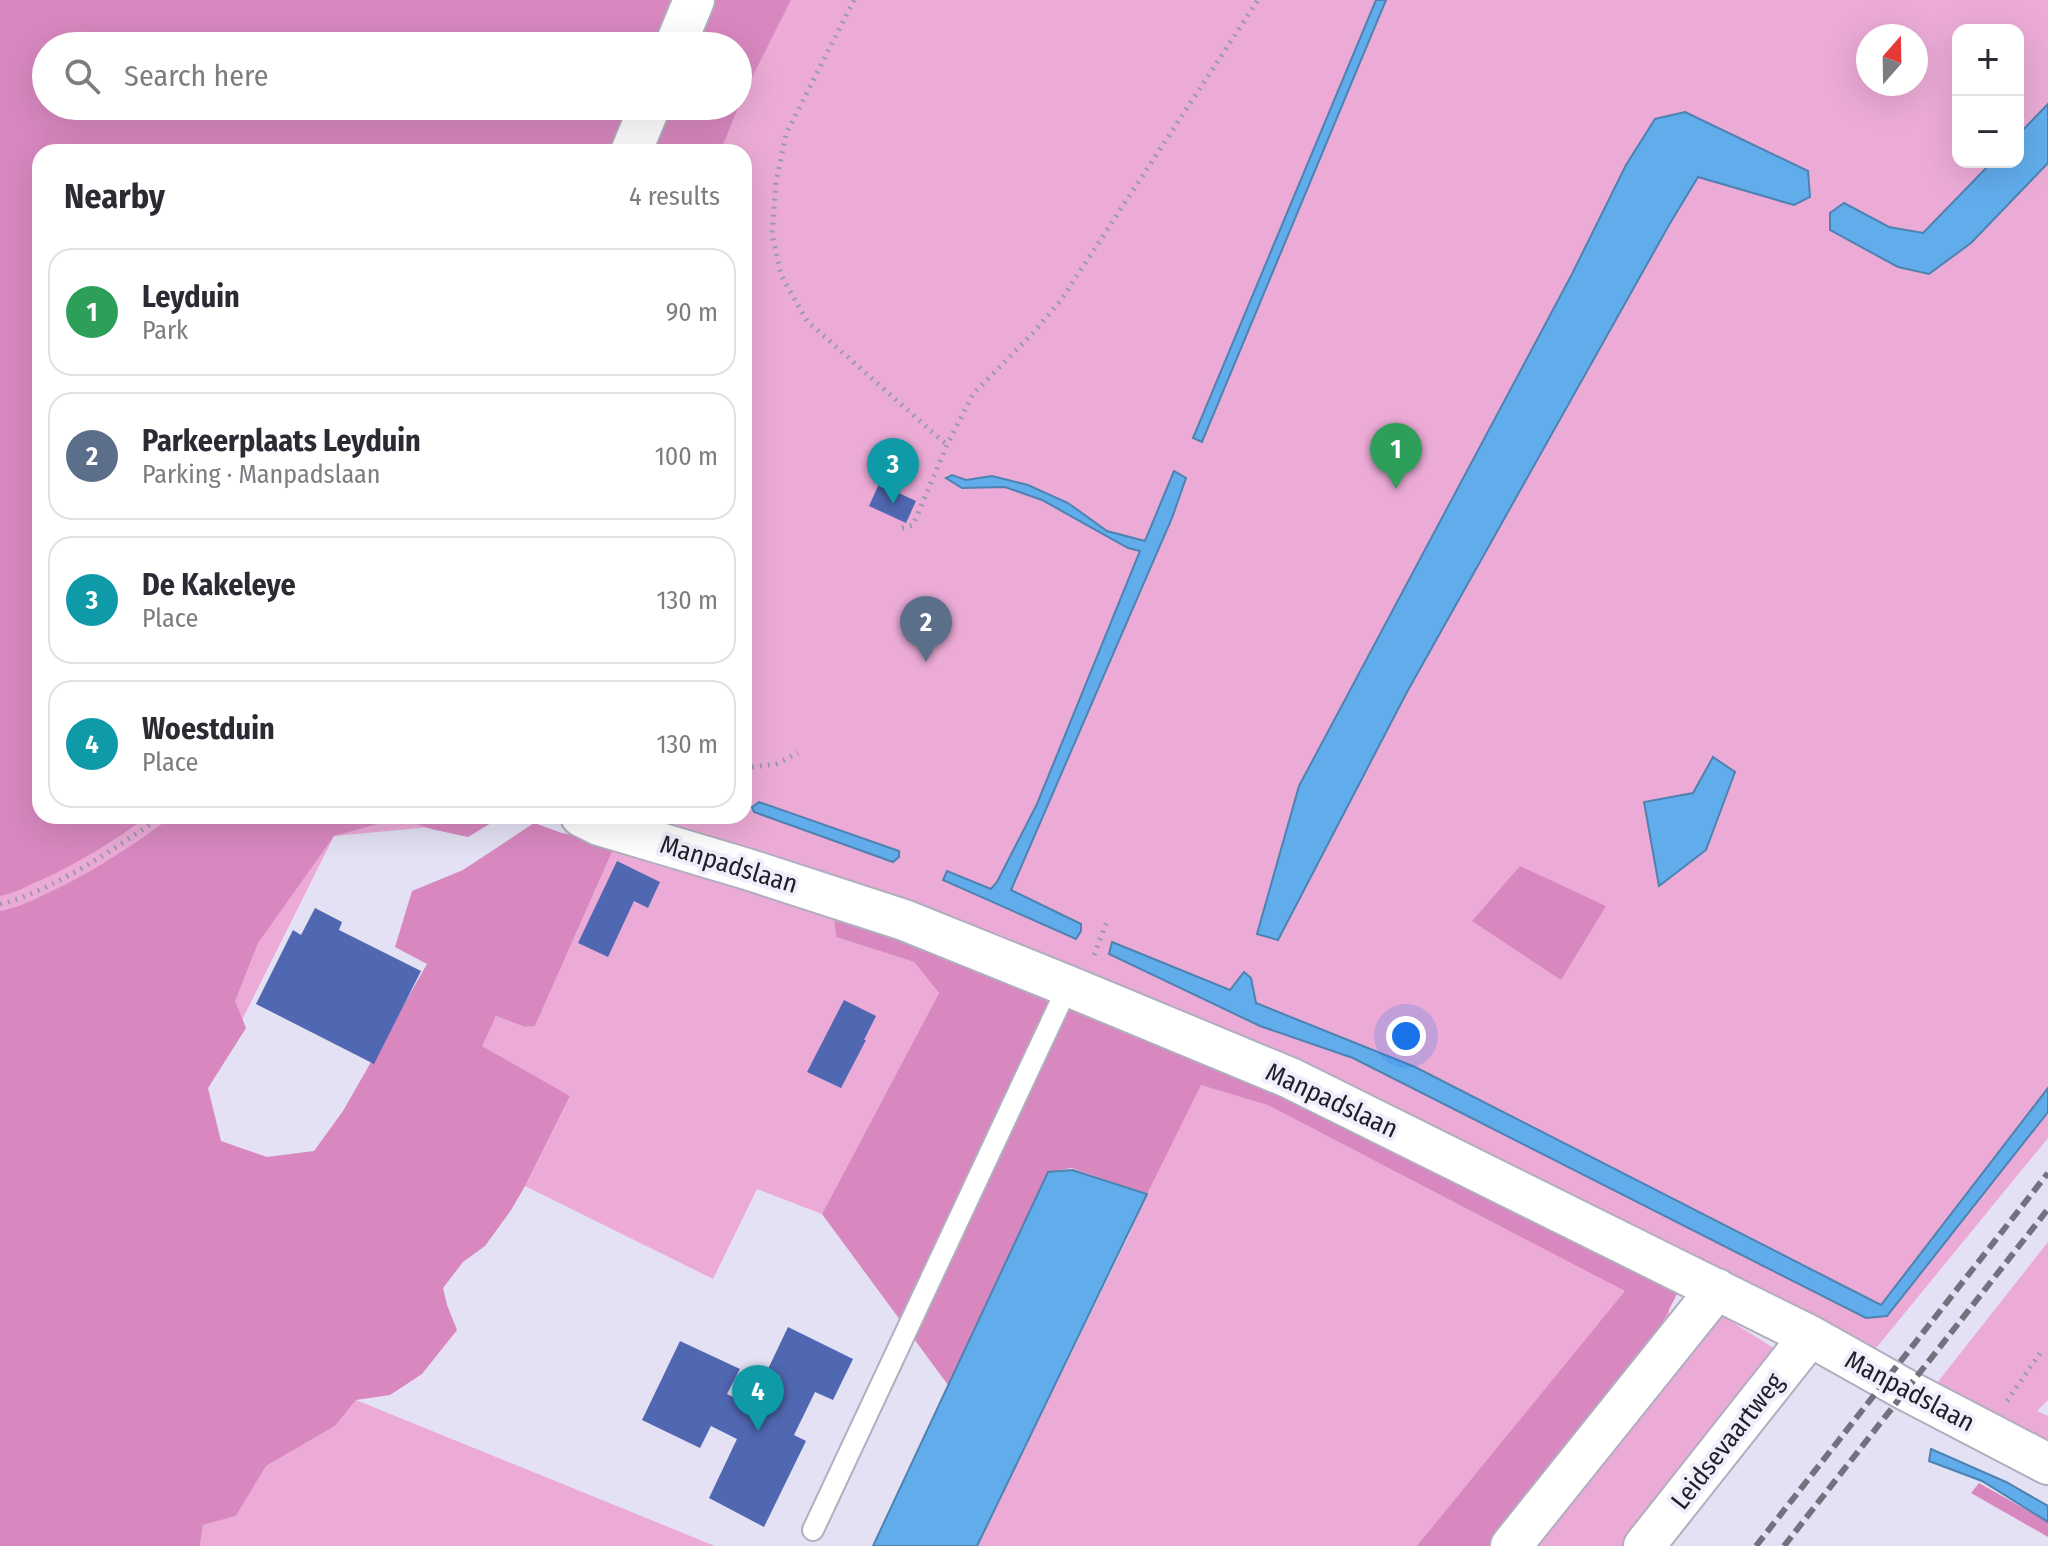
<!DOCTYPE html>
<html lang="en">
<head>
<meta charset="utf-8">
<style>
	:root { --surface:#fff; --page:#f2f2f3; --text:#2b2b33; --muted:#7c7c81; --line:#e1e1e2; --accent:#26695a }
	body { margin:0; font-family:"Fira Sans Condensed",sans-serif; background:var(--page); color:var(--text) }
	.controls { position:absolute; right:24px; top:24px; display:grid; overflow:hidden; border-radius:16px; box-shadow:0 8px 32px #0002 }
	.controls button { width:72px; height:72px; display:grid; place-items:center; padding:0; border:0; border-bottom:2px solid var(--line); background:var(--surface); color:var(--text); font:40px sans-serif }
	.compass { position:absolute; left:1856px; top:24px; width:72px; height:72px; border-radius:50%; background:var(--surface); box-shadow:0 8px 32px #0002; rotate:20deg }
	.you { position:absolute; left:1406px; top:1036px; width:28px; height:28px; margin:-20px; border:6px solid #fff; border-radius:50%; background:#1a73e8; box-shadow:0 0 0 12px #1a73e833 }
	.badge { display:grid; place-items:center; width:52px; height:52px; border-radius:50%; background:var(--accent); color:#fff; font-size:26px; font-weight:700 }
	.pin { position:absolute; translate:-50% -66px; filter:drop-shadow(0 2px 4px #0008) }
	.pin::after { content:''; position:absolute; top:42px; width:28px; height:24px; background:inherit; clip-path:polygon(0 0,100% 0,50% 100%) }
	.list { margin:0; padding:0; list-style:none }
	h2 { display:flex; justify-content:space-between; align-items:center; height:104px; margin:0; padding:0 32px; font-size:34px }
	h2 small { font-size:26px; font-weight:400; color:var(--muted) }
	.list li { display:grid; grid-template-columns:52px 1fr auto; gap:24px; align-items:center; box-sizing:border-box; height:128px; margin:0 16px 16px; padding:0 16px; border:2px solid var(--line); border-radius:24px }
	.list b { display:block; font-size:30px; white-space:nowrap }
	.list p { margin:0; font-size:26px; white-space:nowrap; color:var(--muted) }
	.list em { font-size:26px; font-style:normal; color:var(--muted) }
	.icon { flex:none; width:44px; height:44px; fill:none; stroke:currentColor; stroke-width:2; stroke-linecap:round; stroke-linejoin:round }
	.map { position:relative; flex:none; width:2048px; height:1546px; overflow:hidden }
	.search { position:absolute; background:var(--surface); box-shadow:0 8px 32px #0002; left:32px; top:32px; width:720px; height:88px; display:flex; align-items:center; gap:20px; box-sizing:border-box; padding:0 28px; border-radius:44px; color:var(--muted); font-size:30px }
	.panel { position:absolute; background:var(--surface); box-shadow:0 8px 32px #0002; left:32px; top:144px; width:720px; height:680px; border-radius:24px }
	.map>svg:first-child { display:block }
	.green { fill:#ebabd6; fill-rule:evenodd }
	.forest { fill:#d888bf }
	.water { fill:#61adec; stroke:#4e82b1; stroke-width:2 }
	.building { fill:#5067b1 }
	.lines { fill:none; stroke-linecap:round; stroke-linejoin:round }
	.service-casing { stroke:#b0aebf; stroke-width:24 }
	.minor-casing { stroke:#b0aebf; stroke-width:44 }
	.path { stroke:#9c9ba9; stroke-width:5; stroke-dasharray:2 6; stroke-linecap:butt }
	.service { stroke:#fff; stroke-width:20 }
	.minor { stroke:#fff; stroke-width:40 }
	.rail { stroke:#73717d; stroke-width:6; stroke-dasharray:12 6; stroke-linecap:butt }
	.labels { text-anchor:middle; stroke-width:8; stroke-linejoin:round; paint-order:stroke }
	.street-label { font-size:26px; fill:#201f26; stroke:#f0eefd }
</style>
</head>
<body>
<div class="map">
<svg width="2048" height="1546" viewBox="0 0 2048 1546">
	<rect width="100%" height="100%" fill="#e3e1f3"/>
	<path class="green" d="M0,0H2048V1138L1872,1353L614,816H744V152H40V816H552L334,836L208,1088L0,1546ZM1958,30H2018V162H1958ZM1868,36H1916V84H1868ZM46,46H738V106H46Z
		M616,843L833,910L836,937L914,962L939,993L822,1214L757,1189L713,1279L525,1186L570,1096L481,1046L496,1016L525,1027L535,1026Z
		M1117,1024L1667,1296L1670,1320L1691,1296L1783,1354L1631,1546H977L1129,1235L1146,1194L1072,1170Z
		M2048,1242V1400L2037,1411L2048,1416V1443L1957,1396L1937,1383Z
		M356,1400L715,1546H200L203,1525L236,1516L266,1466L335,1426Z"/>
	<path class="forest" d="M0,0H683L664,46H46V106H639L620,152H40V816H148C114,841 79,863 41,880C27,886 15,893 0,896Z
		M706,0H791L744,93L720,152H643L662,106H738V46H687Z
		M173,816H488L496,820L468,837L431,829L399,818L334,836L258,943L235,1001L246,1028L208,1088L221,1141L267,1157L314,1151L343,1111L427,964L395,947L412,891L463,870L534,823L562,833L616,843L535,1026L525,1027L496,1016L482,1046L570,1096L525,1186L511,1210L485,1246L463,1262L443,1288L447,1305L457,1330L422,1374L390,1395L356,1400L335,1426L266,1466L236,1516L203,1525L200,1546H0V911C17,908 31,901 46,894C92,873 133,845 173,816Z
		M1520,866L1606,906L1561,980L1472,921Z
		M833,910L1293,1095L1678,1292L1656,1335L1490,1546H1417L1625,1291L1268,1105L1201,1085L1147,1194L1072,1168L1048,1172L948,1385L822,1214L939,993L914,962L836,937Z
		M1979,1483L2048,1522V1537L1971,1493Z"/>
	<path class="water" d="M1376,0H1386L1202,442L1193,438Z
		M2048,104V163L1971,243L1929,274L1898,267L1830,230V213L1844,203L1889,227L1923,233L1992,162H2018V135Z
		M1685,112L1808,171L1810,197L1794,205L1698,177L1669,225L1407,692L1278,940L1257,934L1299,786L1572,274L1626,165L1655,119Z
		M1174,471L1186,478L1172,518L1011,890L1081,924V931L1076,939L943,880L947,871L991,889L997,882L1037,804L1140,551L1128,548L1042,500L1005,487L962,488L946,478L952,475L966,480L992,476L1028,485L1068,503L1107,531L1145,541Z
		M1713,757L1735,772L1706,850L1659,886L1644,802L1693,793Z
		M759,802L899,851V857L893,862L754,812L752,807Z
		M1112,942L1230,990L1244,972L1251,978L1256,1003L1415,1067L1881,1305L2048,1088V1112L1887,1316L1866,1318L1353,1058L1260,1026L1109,954Z
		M1072,1170L1147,1194L977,1546H873L1048,1172Z
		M1931,1449L2006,1482L2048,1506V1522L1982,1481L1929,1461Z"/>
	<path class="building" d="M879,484L916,501L906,523L869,506Z
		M617,861L660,882L648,908L634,901L608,957L578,943Z
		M315,908L342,922L339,930L421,971L374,1064L256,1004L293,930L301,935Z
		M844,1000L876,1016L864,1040H866L841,1088L807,1072Z
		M788,1327L853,1359L833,1400L815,1392L794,1435L806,1441L764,1527L709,1498L737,1439L711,1426L700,1448L642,1420L680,1341L740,1369L727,1394L763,1412L780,1376L768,1369Z"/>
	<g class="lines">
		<defs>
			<path id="service" d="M813,1530L1068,986"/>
			<path id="minor" d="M675,46L694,0
				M631,152L650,106
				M581,816L599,825L747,869L904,920L1068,986L1290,1078L1810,1336L1906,1390L2048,1464
				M1511,1546L1717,1289
				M1644,1546L1810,1336"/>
		</defs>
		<use href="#service" class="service-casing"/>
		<use href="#minor" class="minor-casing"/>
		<path class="path" d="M854,0L786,134L776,182L772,234L781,275L807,321L947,445
			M902,528L913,525L947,445L973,394L1033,333L1061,300L1258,0
			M744,768L776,764L798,753
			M0,904C15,901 28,895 42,889C85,869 123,843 162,816
			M1094,955L1108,919
			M2007,1401L2043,1349"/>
		<use href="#service" class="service"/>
		<use href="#minor" class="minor"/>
		<path class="rail" d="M1756,1546L2048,1173
			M1784,1546L2048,1209"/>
	</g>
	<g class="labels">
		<g class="street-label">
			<text transform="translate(729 864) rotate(17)" y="9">Manpadslaan</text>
			<text transform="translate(1332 1100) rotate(25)" y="9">Manpadslaan</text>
			<text transform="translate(1910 1391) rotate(28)" y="9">Manpadslaan</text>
			<text transform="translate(1727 1441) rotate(-52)" y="9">Leidsevaartweg</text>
		</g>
	</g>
</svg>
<div class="controls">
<button>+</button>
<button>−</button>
</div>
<svg class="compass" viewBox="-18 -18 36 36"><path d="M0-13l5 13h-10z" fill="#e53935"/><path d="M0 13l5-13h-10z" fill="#7c7c81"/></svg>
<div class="you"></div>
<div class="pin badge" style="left:1396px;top:489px;background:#2e9e5b">1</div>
<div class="pin badge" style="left:926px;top:662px;background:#5c6f8a">2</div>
<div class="pin badge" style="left:893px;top:504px;background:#0f9aa8">3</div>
<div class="pin badge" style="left:758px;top:1431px;background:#0f9aa8">4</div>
<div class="search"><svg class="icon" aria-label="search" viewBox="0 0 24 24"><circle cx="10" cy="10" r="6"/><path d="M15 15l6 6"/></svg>Search here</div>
<section class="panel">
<h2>Nearby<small>4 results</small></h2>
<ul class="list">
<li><span class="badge" style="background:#2e9e5b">1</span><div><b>Leyduin</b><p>Park</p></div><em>90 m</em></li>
<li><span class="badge" style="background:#5c6f8a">2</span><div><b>Parkeerplaats Leyduin</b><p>Parking · Manpadslaan</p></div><em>100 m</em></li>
<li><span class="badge" style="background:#0f9aa8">3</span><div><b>De Kakeleye</b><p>Place</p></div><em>130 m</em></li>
<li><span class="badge" style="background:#0f9aa8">4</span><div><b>Woestduin</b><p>Place</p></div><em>130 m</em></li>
</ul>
</section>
</div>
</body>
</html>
